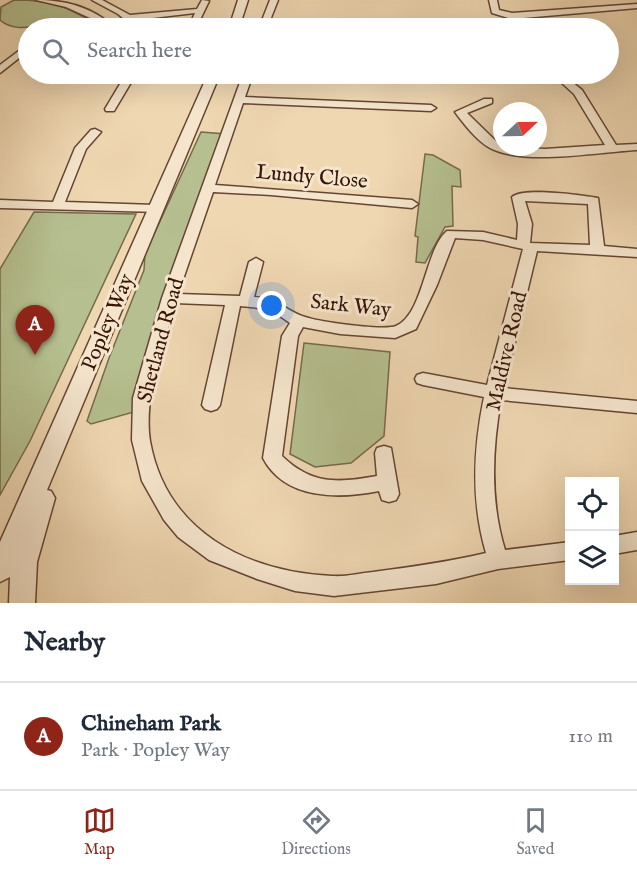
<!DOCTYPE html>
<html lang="en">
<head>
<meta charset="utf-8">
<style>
	:root { --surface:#fff; --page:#f6f6f7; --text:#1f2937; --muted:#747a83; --line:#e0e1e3; --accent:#8f2418 }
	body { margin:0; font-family:"IM FELL English",serif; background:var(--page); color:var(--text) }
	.controls { position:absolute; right:18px; bottom:18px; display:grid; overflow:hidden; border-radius:0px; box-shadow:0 6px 24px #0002 }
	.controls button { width:54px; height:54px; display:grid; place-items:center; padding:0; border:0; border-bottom:2px solid var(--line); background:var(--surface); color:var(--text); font:30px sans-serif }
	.compass { position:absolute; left:493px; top:102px; width:54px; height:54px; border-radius:50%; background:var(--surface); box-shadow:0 6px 24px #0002; rotate:68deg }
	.you { position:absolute; left:272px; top:306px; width:21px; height:21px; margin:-15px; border:4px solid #fff; border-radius:50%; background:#1a73e8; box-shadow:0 0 0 9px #1a73e833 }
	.badge { display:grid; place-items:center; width:39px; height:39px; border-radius:50%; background:var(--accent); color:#fff; font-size:20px; font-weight:700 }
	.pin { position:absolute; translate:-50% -50px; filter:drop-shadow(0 2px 3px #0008) }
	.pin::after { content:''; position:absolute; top:32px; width:21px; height:18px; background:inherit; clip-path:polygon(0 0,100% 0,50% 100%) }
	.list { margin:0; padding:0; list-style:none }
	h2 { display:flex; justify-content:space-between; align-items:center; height:78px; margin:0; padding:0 24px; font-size:26px }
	h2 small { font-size:20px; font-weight:400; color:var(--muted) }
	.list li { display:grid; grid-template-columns:39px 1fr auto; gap:18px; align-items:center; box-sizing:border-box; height:108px; padding:0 24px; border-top:2px solid var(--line) }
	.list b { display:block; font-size:22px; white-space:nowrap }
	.list p { margin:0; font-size:20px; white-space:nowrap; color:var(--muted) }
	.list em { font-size:20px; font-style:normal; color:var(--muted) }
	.icon { flex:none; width:33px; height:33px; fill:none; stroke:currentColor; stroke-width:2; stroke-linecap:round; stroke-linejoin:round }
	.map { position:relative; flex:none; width:637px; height:603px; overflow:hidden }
	.search { position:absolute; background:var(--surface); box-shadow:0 6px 24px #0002; left:18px; right:18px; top:18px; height:66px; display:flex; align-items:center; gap:15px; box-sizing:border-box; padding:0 21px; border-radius:33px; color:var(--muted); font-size:22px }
	.sheet { height:186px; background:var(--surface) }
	nav { display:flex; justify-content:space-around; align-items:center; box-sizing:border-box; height:84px; border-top:2px solid var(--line); background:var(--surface); font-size:16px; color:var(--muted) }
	nav a { display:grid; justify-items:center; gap:3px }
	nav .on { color:var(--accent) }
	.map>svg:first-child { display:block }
	.green { fill:#b5bf8f; stroke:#766a4c; stroke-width:1.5 }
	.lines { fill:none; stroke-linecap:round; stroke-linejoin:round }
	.minor-casing { stroke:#654632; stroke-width:3 }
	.tertiary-casing { stroke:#654632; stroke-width:3 }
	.minor { fill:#f5e5cd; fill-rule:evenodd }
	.tertiary { fill:#f5e5cd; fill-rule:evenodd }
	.labels { text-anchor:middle; stroke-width:6; stroke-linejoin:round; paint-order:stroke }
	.street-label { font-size:21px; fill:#371508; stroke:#f5e5cd }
</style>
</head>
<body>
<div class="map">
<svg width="637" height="603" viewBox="0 0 637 603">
	<rect width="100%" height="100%" fill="#efd7b2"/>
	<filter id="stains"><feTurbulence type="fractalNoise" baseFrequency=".00333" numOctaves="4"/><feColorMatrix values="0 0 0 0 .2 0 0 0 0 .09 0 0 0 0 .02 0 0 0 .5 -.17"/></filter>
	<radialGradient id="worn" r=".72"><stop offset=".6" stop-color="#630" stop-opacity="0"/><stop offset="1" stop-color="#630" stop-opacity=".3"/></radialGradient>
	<path class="green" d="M14,0C55,0 67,7 102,27L45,28L38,25C25,29 10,29 0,20L1,7Z
		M201,132L226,134L141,410L91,424L87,421L109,358L144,270L145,254Z
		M425,154L433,155L460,170L461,187L452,186L453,226L445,227L425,263L416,262L418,237L415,236Z
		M34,212L136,214L30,441L0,495V269Z
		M304,343L390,352L384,436L351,463L315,467L290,454Z"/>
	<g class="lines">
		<defs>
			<path id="minor" d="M36,0C64,0 94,7 114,28H105L96,22L67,28H54L55,26L90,18L66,7Z
				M92,0H102L130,15L197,9L202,0L209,1L197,26L190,24L195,13L135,20L144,28H135L118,14Z
				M270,0H278L267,28H259Z
				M489,0H497L499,10L512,13L637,4V8L512,19L492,13Z
				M28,44V51L0,73V65Z
				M126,74H136L114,111H106L105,109Z
				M243,74H253L245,97L431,105L436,108L431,111L243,103L215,185L412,200L418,204L412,208L271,195L213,192L178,294L240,296L249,262L256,258L263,262L254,297C278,298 286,311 305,317C320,322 384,331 396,326C424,314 425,249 447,231L483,232L517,240L518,224L512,197C523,187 583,195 598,198L604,246L637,249V257L537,251L504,388L637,401V413L501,400C492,450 490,501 505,550L570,542V560L498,569L436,584L334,596L295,591L257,579L209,560L178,537L164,520L142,481L132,440L133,398L162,298ZM525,201L588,204L590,245L530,243L532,224ZM455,238L483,240L523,249L487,385L423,373L417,375L415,379L417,383L423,385L484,397C473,450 471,502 486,553C448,562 411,567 373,572C360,573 346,577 332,576C247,572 166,532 150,441C143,396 164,346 175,303L225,305L202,405L205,409L211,411L217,409L220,405L240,306L270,309L290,323L282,336L263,458C285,500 339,499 379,491L382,500L389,502L396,500L399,494L391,448L384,446L377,448L375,453L377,476C338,483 312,485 282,456L298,336L303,327L340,334L395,338L416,329L437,285Z
				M552,74H562L582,90L616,145L637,144V150C598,152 524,166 490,148C476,140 464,124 455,112L484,99H492V103L467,113L502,147L545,149L605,145L574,94Z
				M95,129L101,132L86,149L65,202L155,205L160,206L161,209L160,212L0,208V200L53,202L75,148L91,130Z
				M637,532V550L614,554V536Z"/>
			<path id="tertiary" d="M238,0H248L239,28H229Z
				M208,74H220L47,490L51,491L55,498L37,562L35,603H9L10,577L0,582V542Z"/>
		</defs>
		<use href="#minor" class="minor-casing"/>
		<use href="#tertiary" class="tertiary-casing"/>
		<use href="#minor" class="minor"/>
		<use href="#tertiary" class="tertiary"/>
	</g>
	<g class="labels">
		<g class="street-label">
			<text transform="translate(312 176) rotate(5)" y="7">Lundy Close</text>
			<text transform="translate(351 305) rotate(6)" y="7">Sark Way</text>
			<text transform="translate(107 322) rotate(-67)" y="7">Popley Way</text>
			<text transform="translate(160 340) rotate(-75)" y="7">Shetland Road</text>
			<text transform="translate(506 351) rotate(-77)" y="7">Maldive Road</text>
		</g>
	</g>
	<rect width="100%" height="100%" filter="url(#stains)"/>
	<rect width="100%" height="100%" fill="url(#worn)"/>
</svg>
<div class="controls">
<button><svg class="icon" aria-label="locate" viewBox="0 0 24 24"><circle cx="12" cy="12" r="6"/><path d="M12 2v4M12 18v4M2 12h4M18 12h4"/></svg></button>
<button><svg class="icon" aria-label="layers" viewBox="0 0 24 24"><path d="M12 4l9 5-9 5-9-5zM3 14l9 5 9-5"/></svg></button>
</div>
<svg class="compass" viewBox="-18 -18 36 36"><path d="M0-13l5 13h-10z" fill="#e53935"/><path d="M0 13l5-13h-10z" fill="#747a83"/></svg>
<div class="you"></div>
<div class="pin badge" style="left:35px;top:355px">A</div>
<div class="search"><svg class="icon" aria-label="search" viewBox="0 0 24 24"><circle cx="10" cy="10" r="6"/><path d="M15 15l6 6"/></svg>Search here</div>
</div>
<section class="sheet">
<h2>Nearby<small></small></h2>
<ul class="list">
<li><span class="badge">A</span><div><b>Chineham Park</b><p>Park · Popley Way</p></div><em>110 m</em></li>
</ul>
</section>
<nav>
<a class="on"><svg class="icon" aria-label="map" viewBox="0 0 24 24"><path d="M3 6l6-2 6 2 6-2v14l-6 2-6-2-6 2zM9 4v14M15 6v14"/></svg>Map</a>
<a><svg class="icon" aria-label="directions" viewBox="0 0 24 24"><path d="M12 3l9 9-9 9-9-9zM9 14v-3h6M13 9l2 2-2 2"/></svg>Directions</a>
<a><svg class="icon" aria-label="saved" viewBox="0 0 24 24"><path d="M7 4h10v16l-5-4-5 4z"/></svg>Saved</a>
</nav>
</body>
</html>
